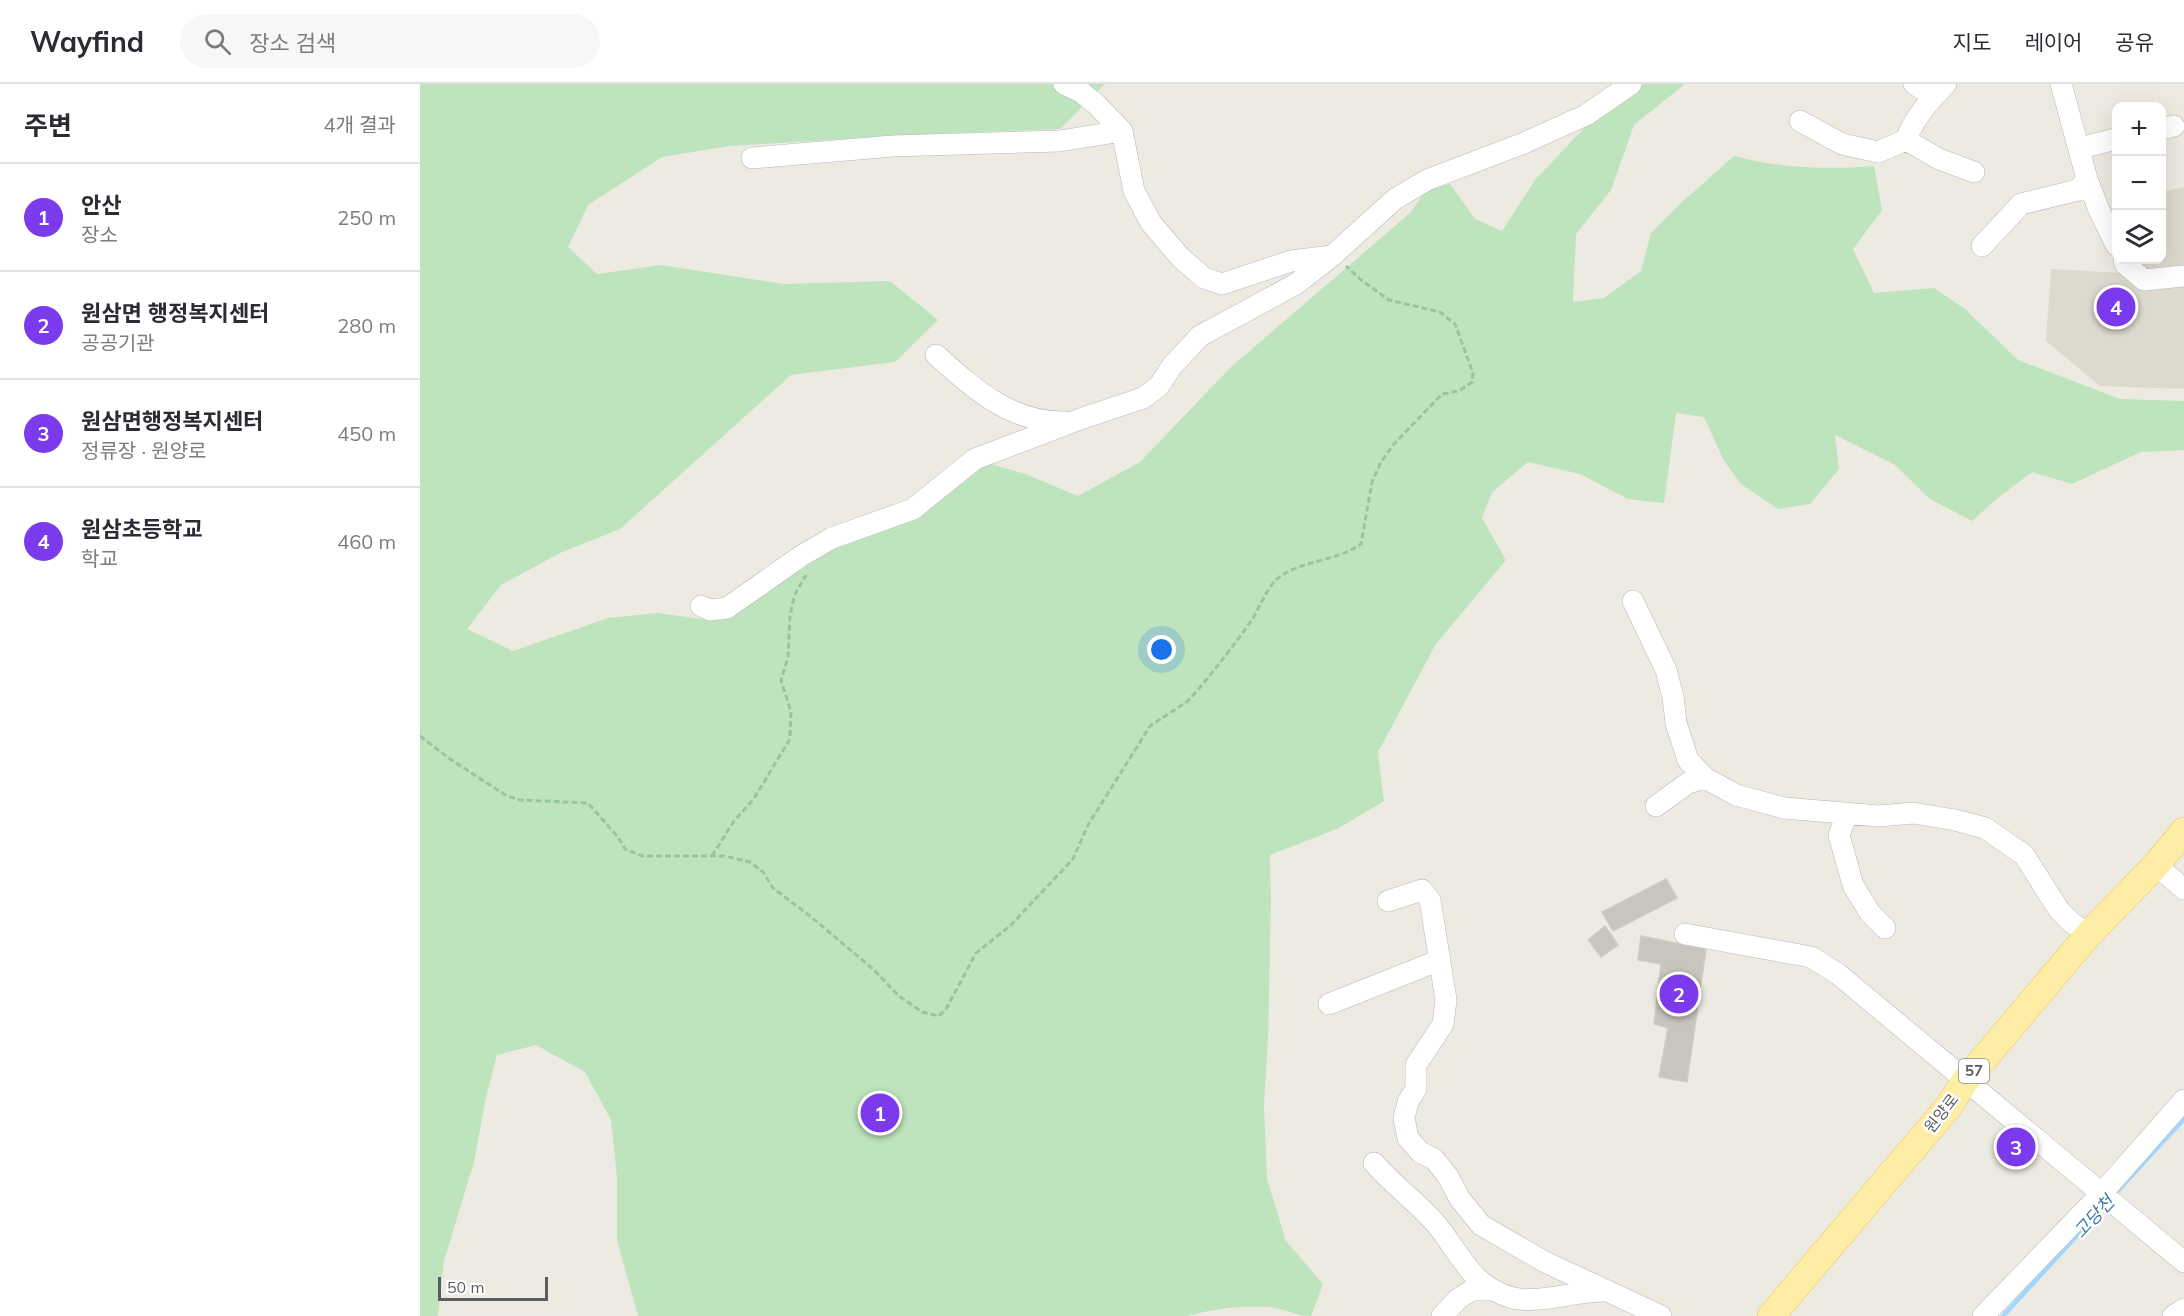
<!DOCTYPE html>
<html lang="ko">
<head>
<meta charset="utf-8">
<style>
	:root { --surface:#fff; --page:#f7f7f7; --text:#2b2b33; --muted:#7c7c81; --line:#e1e1e2; --accent:#7c3aed }
	body { margin:0; font-family:Mulish,"Noto Sans KR",sans-serif; background:var(--page); color:var(--text) }
	.controls { position:absolute; right:18px; top:18px; display:grid; overflow:hidden; border-radius:12px; box-shadow:0 6px 24px #0002 }
	.controls button { width:54px; height:54px; display:grid; place-items:center; padding:0; border:0; border-bottom:2px solid var(--line); background:var(--surface); color:var(--text); font:30px sans-serif }
	.scale { position:absolute; left:18px; bottom:15px; width:110px; box-sizing:border-box; padding-left:6px; border:3px solid #5a5e62; border-top:0; font-size:16px; line-height:21px; white-space:nowrap; color:#5a5e62; -webkit-text-stroke:4px #fff; paint-order:stroke }
	.you { position:absolute; left:742px; top:566px; width:21px; height:21px; margin:-15px; border:4px solid #fff; border-radius:50%; background:#1a73e8; box-shadow:0 0 0 9px #1a73e833 }
	.badge { display:grid; place-items:center; width:39px; height:39px; border-radius:50%; background:var(--accent); color:#fff; font-size:20px; font-weight:700 }
	.pin { position:absolute; translate:-50% -50%; border:3px solid #fff; box-shadow:0 2px 6px #0006 }
	.list { margin:0; padding:0; list-style:none }
	h2 { display:flex; justify-content:space-between; align-items:center; height:78px; margin:0; padding:0 24px; font-size:26px }
	h2 small { font-size:20px; font-weight:400; color:var(--muted) }
	.list li { display:grid; grid-template-columns:39px 1fr auto; gap:18px; align-items:center; box-sizing:border-box; height:108px; padding:0 24px; border-top:2px solid var(--line) }
	.list b { display:block; font-size:22px; white-space:nowrap }
	.list p { margin:0; font-size:20px; white-space:nowrap; color:var(--muted) }
	.list em { font-size:20px; font-style:normal; color:var(--muted) }
	.icon { flex:none; width:33px; height:33px; fill:none; stroke:currentColor; stroke-width:2; stroke-linecap:round; stroke-linejoin:round }
	.map { position:relative; flex:none; width:1764px; height:1232px; overflow:hidden }
	header { display:flex; align-items:center; gap:36px; box-sizing:border-box; height:84px; padding:0 30px; background:var(--surface); border-bottom:2px solid var(--line) }
	header strong { font-size:28px }
	nav { display:flex; gap:33px; margin-inline-start:auto; font-size:21px }
	.search { width:420px; height:54px; background:var(--page); display:flex; align-items:center; gap:15px; box-sizing:border-box; padding:0 21px; border-radius:33px; color:var(--muted); font-size:22px }
	main { display:flex }
	aside { flex:1; background:var(--surface) }
	.map>svg:first-child { display:block }
	.education { fill:#ddd9cf }
	.green { fill:#bee4be }
	.lines { fill:none; stroke-linecap:round; stroke-linejoin:round }
	.stream { stroke:#a0d7fe; stroke-width:4.5 }
	.building { fill:#c8c5bf; stroke:#d1cbc0; stroke-width:1.5 }
	.minor-casing { stroke:#b4b8bc; stroke-width:22 }
	.major-casing { stroke:#f0c257; stroke-width:28 }
	.path { stroke:#97c5a3; stroke-width:3; stroke-dasharray:6 3; stroke-linecap:butt }
	.minor { stroke:#fff; stroke-width:21 }
	.major { stroke:#feeea5; stroke-width:27 }
	.labels { text-anchor:middle; stroke-width:4.5; stroke-linejoin:round; paint-order:stroke }
	.shield { fill:#fff; stroke:#8c8e91; stroke-width:1.5 }
	.shield-label { font-size:15px; font-weight:bold; fill:#5a5e62 }
	.street-label { font-size:16px; fill:#5a5e62; stroke:#fff }
	.water-label { font-size:18px; font-style:italic; fill:#3e78af; stroke:#fff }
</style>
</head>
<body>
<header>
<strong>Wayfind</strong>
<div class="search"><svg class="icon" aria-label="search" viewBox="0 0 24 24"><circle cx="10" cy="10" r="6"/><path d="M15 15l6 6"/></svg>장소 검색</div>
<nav><a>지도</a><a>레이어</a><a>공유</a></nav>
</header>
<main>
<aside>
<h2>주변<small>4개 결과</small></h2>
<ul class="list">
<li><span class="badge">1</span><div><b>안산</b><p>장소</p></div><em>250 m</em></li>
<li><span class="badge">2</span><div><b>원삼면 행정복지센터</b><p>공공기관</p></div><em>280 m</em></li>
<li><span class="badge">3</span><div><b>원삼면행정복지센터</b><p>정류장 · 원양로</p></div><em>450 m</em></li>
<li><span class="badge">4</span><div><b>원삼초등학교</b><p>학교</p></div><em>460 m</em></li>
</ul>
</aside>
<div class="map">
<svg width="1764" height="1232" viewBox="0 0 1764 1232">
	<rect width="100%" height="100%" fill="#edeae1"/>
	<path class="education" d="M1764,103V305L1680,302L1626,257L1631,185L1701,189V176H1742V108Z"/>
	<path class="green" d="M0,0H685L640,45L510,50L310,62L242,73L168,121L148,163L177,190L241,181L364,200L470,197L518,236L475,278L371,291L200,445L140,469L81,501L47,545L93,567L188,534L237,529L289,536L381,486L425,454L565,378L608,391L658,412L720,378L810,284L991,128L1005,107L1030,100L1055,135L1082,147L1115,96L1182,25L1224,0H1265L1214,41L1191,106L1156,150L1153,218L1184,214L1221,187L1231,149L1261,119L1314,72C1360,84 1406,86 1454,82L1462,126L1433,165L1454,209L1514,204L1545,225L1598,276L1700,315L1764,317V366L1721,368L1652,400L1612,388L1579,413L1552,437L1510,415L1475,381L1415,351L1419,385L1390,420L1358,425L1321,400L1304,377L1284,333L1256,329L1244,419L1208,415L1160,390L1108,378L1072,408L1062,434L1086,476L1016,560L958,668L964,717L917,745L850,771L851,817L848,955L844,1021L847,1095L866,1157L903,1200L891,1232C876,1232 863,1224 848,1223C821,1221 794,1225 767,1232H218L197,1156V1094L191,1036L165,988L116,961L77,971L66,1013L54,1078L24,1177L18,1232H0Z"/>
	<g class="lines">
		<path class="stream" d="M1692,1113L1764,1035
			M1583,1232L1685,1121"/>
	</g>
	<path class="building" d="M1246,795L1257,814L1193,847L1182,828Z
		M1185,842L1198,861L1181,873L1168,856Z
		M1221,852L1286,865L1267,998L1239,993L1248,944L1234,940L1241,880L1218,876Z"/>
	<g class="lines">
		<defs>
			<path id="minor" d="M644,0L661,8L676,20L702,47L714,107L731,139L760,173L784,194L802,200L871,177L912,172L975,115L1007,96L1104,59L1166,31L1211,0
				M1494,0L1502,5L1522,4
				M1641,0L1667,95L1679,126L1696,161
				M1380,37L1422,60L1458,68L1486,56C1494,34 1509,17 1526,0
				M1742,45L1754,42
				M1486,56L1519,75L1554,88
				M1660,64L1696,55
				M332,74L473,62L640,57L702,47
				M1562,162L1601,120L1658,106L1667,95
				M1704,176L1706,181L1724,196L1764,192
				M516,271C554,305 591,339 645,338
				M1213,517L1246,586L1253,613L1256,639L1268,676L1285,694L1316,711L1364,724L1459,732L1493,729L1535,736L1565,744L1604,771L1639,826L1652,839L1669,850
				M281,522L290,526L307,524L381,472L412,454L493,425L555,375L663,334L723,314L739,302L752,282L780,252L876,200L912,172
				M1236,722L1268,699L1285,694
				M1427,730L1419,751L1433,801L1450,829L1465,844
				M1736,781L1764,805
				M968,817L1002,806L1010,816L1026,916L1023,940L996,981V1005L988,1018L984,1034L988,1054L1000,1068L1014,1075L1027,1091L1040,1115L1061,1141L1125,1178L1241,1232
				M1265,850L1391,873L1418,890L1764,1178
				M909,920L1020,876
				M954,1079C973,1101 997,1118 1016,1140C1041,1170 1051,1203 1093,1214C1120,1220 1156,1207 1184,1207
				M1022,1232L1038,1215L1052,1206H1070
				M1563,1232L1681,1110L1764,1016
				M1753,1232L1764,1225"/>
			<path id="major" d="M1351,1232L1529,1022L1545,997L1669,850L1736,781L1764,747"/>
		</defs>
		<use href="#minor" class="minor-casing"/>
		<use href="#major" class="major-casing"/>
		<path class="path" d="M0,652L30,675L87,712L100,716L168,719L198,753L205,765L222,772H304L330,778L343,788L353,804L390,832L453,885L479,912L502,928L519,932L526,925L556,869L591,841L653,775L668,741L730,642L768,617L777,607C797,583 816,559 833,534C840,522 847,504 857,495C879,476 916,478 941,460L952,398L961,378L973,361L1022,310L1039,307L1052,298L1053,289L1035,240L1020,228L969,216L941,196L926,182
			M292,772L314,737L333,716L370,655L371,628L361,596L368,573L370,531L375,510L386,491"/>
		<use href="#minor" class="minor"/>
		<use href="#major" class="major"/>
	</g>
	<g class="labels">
		<rect class="shield" x="1539" y="975" width="30" height="24" rx="4.5"/>
		<g class="shield-label">
			<text x="1554" y="992">57</text>
		</g>
		<g class="street-label">
			<text transform="translate(1521 1029) rotate(-52)" y="6">원양로</text>
		</g>
		<g class="water-label">
			<text transform="translate(1674 1133) rotate(-47)" y="6">고당천</text>
		</g>
	</g>
</svg>
<div class="controls">
<button>+</button>
<button>−</button>
<button><svg class="icon" aria-label="layers" viewBox="0 0 24 24"><path d="M12 4l9 5-9 5-9-5zM3 14l9 5 9-5"/></svg></button>
</div>
<div class="scale">50 m</div>
<div class="you"></div>
<div class="pin badge" style="left:460px;top:1029px">1</div>
<div class="pin badge" style="left:1259px;top:910px">2</div>
<div class="pin badge" style="left:1596px;top:1063px">3</div>
<div class="pin badge" style="left:1696px;top:223px">4</div>
</div>
</main>
</body>
</html>
